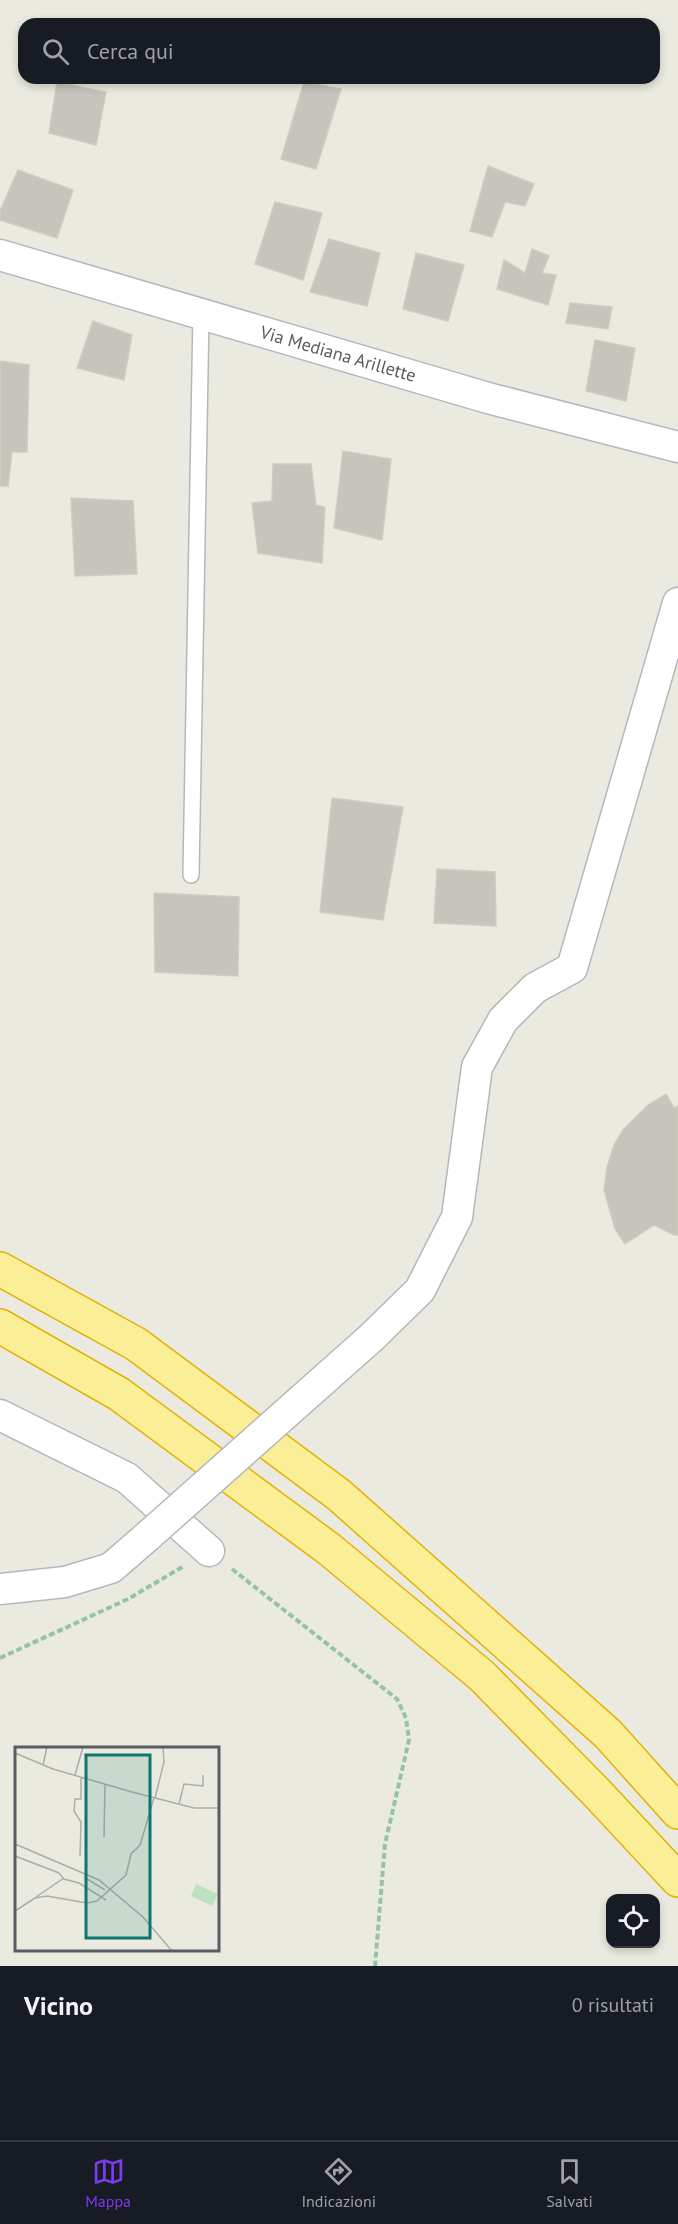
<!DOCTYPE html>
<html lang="it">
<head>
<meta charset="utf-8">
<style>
	:root { --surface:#171b24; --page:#242831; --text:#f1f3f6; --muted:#9ea1a6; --line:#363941; --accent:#7c3aed }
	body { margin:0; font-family:"PT Sans",sans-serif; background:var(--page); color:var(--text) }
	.controls { position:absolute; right:18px; bottom:18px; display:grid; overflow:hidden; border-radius:12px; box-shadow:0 3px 9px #0003 }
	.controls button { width:54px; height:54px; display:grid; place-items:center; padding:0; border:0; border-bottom:2px solid var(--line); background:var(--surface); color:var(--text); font:30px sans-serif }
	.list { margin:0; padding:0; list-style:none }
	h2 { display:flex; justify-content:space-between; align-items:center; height:78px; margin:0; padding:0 24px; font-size:26px }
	h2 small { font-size:20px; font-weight:400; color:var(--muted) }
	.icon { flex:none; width:33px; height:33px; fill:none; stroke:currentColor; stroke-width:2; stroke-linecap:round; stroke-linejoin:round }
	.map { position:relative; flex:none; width:678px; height:1966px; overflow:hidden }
	.search { position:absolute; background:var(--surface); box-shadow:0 3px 9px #0003; left:18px; right:18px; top:18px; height:66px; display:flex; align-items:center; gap:15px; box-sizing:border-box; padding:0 21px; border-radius:18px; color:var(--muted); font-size:22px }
	.sheet { height:174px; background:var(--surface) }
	nav { display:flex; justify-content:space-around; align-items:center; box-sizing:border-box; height:84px; border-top:2px solid var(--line); background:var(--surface); font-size:16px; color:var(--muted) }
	nav a { display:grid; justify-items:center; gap:3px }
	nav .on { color:var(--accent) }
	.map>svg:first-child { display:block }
	.building { fill:#c6c4bd; stroke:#d0ccbf; stroke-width:1.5 }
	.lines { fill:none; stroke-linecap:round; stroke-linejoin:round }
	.service-casing { stroke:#b6b7bd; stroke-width:18 }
	.minor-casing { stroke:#b6b7bd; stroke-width:33 }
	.trunk-casing { stroke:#e5b206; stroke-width:36 }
	.path { stroke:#96c3a7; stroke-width:4; stroke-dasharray:6 3; stroke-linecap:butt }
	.service { stroke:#fff; stroke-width:15 }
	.minor { stroke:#fff; stroke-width:30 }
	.trunk { stroke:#faee96; stroke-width:33 }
	.minor-bridge-casing { stroke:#b6b7bd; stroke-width:33; stroke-linecap:butt }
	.minor-bridge { stroke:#fff; stroke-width:30 }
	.labels { text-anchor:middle; stroke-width:4.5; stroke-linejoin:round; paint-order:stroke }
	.street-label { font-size:18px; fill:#595c61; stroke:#fff }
	.inset-road { fill:none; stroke:#adada9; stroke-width:1.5 }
	.view { fill:#0f766e; fill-opacity:0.15; stroke:#0f766e; stroke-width:3 }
	.inset-edge { fill:none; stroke:#595c61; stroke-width:3 }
</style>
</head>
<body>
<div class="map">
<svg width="678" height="1966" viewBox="0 0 678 1966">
	<rect width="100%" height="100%" fill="#ebeae0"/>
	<path class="building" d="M57,82L106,92L96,145L49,133Z
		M304,82L341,89L316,169L281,159Z
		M488,166L534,184L525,206L505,202L492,237L470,231Z
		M18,170L73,190L57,238L0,220V211Z
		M275,202L322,213L303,280L255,264Z
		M329,239L380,253L367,306L310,292Z
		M532,249L549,256L542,273L556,275L548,305L497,289L504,260L525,273Z
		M416,253L464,265L448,321L403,309Z
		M570,303L612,307L608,329L566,323Z
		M93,321L132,335L124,380L77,368Z
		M595,340L635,348L626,401L586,391Z
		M0,361L29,365L27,452H12L8,486H0Z
		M343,451L391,459L382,540L334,528Z
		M273,464H311L316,505L325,507L322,563L258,553L252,503L272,501Z
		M71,498L133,501L137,574L75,576Z
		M332,798L403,807L383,920L320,912Z
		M437,869L495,872L496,926L434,923Z
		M154,893L239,897L238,976L155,972Z
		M666,1094L674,1108L678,1106V1235H674L654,1225L625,1244L615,1229L604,1190L607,1167L614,1145L623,1130L648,1105Z"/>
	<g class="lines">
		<defs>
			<path id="service" d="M191,875L201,314"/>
			<path id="minor" d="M0,255L488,398L678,447
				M372,1337L420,1290L457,1217L477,1067L503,1020L535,988L572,968L678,603
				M0,1415L127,1478L209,1551
				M0,1589L65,1582L111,1568L149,1535"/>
			<path id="trunk" d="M0,1269L136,1344L339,1495L608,1734L678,1812
				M0,1326L119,1394L329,1549L482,1676L596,1792L678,1880"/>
		</defs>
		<use href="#service" class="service-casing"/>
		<use href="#minor" class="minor-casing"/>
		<use href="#trunk" class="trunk-casing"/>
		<path class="path" d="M232,1569L397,1699L406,1718L409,1740L385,1844L375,1966
			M0,1658L128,1599L184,1566"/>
		<use href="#service" class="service"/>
		<use href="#minor" class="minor"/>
		<use href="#trunk" class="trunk"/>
		<defs>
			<path id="minor-bridge" d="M149,1535L372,1337"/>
		</defs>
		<use href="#minor-bridge" class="minor-bridge-casing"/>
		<use href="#minor-bridge" class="minor-bridge"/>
	</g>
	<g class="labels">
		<g class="street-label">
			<text transform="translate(338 354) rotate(16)" y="6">Via Mediana Arillette</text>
		</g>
	</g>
	<g transform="translate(15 1747)">
		<rect width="204" height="204" fill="#ebeae0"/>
		<path d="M181,137L203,147L197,159L176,149Z" fill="#bce3c0"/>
		<path class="inset-road" d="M0,6L38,22L117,45L179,61H204M28,18L32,0M60,28L68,0M140,51L149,15L148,0M164,57L169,37L188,39V28M89,90L90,37M0,97L84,133L128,170L157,204M0,109L44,126L49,132L64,136L91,153M65,109L66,75L59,64L60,52H66V30M69,130L90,143M21,150L49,131M0,164L20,151L32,149L72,156L82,154L111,128L116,107L125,98L139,51"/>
		<path class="view" d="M71,8H135V191H71Z"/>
		<rect width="204" height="204" class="inset-edge"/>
	</g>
</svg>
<div class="controls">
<button><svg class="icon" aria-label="locate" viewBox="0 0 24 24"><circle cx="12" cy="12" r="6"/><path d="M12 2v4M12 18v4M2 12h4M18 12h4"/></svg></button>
</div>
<div class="search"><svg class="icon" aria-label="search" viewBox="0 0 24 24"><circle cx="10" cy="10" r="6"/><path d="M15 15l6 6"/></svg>Cerca qui</div>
</div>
<section class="sheet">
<h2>Vicino<small>0 risultati</small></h2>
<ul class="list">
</ul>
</section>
<nav>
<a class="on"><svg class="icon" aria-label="map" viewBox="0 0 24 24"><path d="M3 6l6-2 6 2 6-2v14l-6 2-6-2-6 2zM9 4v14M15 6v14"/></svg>Mappa</a>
<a><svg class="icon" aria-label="directions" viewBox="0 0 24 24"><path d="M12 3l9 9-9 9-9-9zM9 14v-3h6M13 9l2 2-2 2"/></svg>Indicazioni</a>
<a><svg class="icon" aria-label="saved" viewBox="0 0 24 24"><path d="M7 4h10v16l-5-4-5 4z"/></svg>Salvati</a>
</nav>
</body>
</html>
